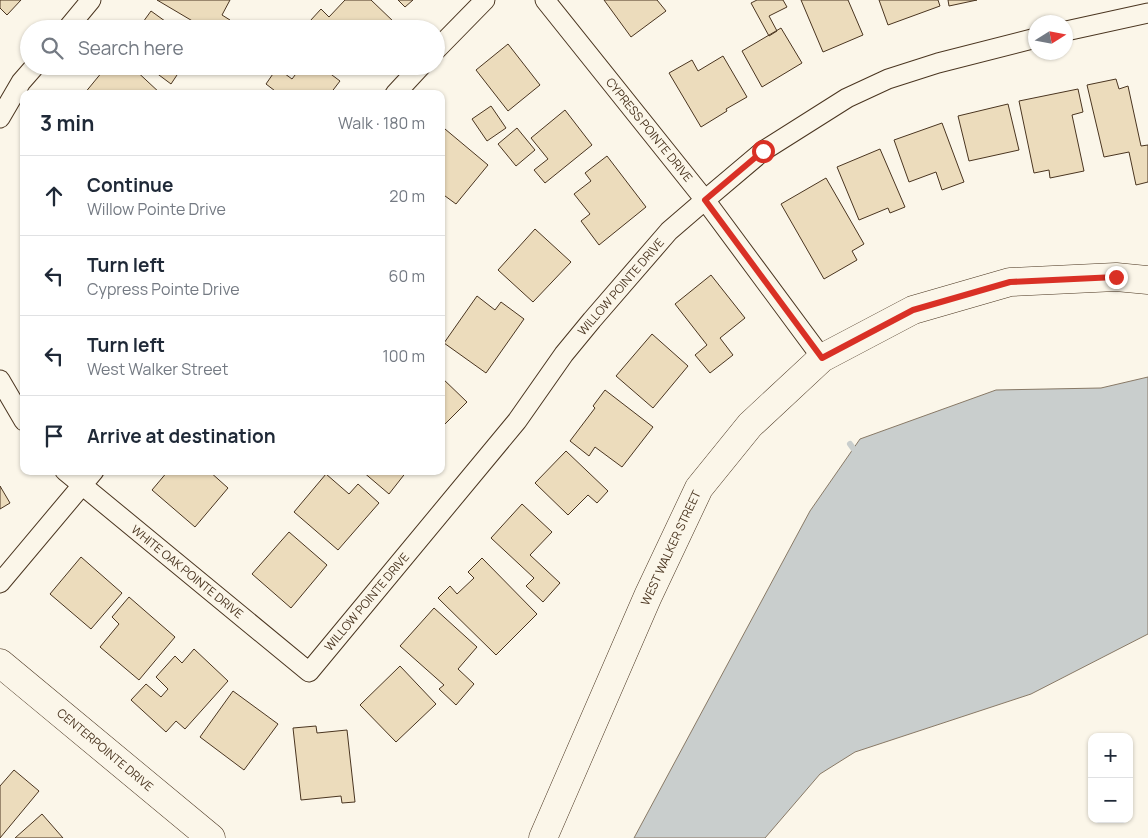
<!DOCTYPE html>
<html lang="en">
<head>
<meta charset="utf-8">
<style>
	:root { --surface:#fff; --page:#f6f6f7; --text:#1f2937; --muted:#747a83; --line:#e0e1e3 }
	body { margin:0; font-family:Manrope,sans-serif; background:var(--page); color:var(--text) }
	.controls { position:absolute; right:15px; bottom:15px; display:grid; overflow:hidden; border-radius:10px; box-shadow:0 1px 4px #0004 }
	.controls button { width:45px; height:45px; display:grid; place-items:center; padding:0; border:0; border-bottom:1px solid var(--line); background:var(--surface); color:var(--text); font:25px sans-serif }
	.compass { position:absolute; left:1028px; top:15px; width:45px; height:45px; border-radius:50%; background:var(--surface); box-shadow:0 1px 4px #0004; rotate:79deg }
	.stop { position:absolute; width:15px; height:15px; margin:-11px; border:4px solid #d93025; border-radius:50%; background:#fff }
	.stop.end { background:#d93025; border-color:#fff; box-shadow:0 1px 5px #0008 }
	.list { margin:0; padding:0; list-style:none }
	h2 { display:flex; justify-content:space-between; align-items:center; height:65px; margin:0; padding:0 20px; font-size:21px }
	h2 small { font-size:16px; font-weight:400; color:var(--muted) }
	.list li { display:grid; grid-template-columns:32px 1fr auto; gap:15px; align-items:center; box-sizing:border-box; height:80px; padding:0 20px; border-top:1px solid var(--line) }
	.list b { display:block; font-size:19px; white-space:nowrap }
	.list p { margin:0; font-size:16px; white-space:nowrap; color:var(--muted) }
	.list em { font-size:16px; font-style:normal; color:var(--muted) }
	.icon { flex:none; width:28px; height:28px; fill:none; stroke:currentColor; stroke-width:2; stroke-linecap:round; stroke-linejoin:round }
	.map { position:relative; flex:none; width:1148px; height:838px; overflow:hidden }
	.search { position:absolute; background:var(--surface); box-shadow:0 1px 4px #0004; left:20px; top:20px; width:425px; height:55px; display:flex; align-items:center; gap:12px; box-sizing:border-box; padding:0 18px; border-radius:28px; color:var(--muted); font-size:19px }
	.panel { position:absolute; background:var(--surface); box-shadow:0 1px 4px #0004; left:20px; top:90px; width:425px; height:385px; border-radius:10px }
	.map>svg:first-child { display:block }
	.water { fill:#c9cecd; stroke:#887966 }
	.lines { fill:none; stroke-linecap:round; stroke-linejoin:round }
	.stream { stroke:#c9cecd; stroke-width:6 }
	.building { fill:#ecdcbc; stroke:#4a3520 }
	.street-casing { stroke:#4a3520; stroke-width:21 }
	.secondary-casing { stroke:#4a3520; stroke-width:29 }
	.street { stroke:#fbf6e9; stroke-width:19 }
	.secondary { stroke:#fbf6e9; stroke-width:28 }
	.route { stroke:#d93025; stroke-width:6 }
	.labels { text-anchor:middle; stroke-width:4; stroke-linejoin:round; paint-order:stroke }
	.street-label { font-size:12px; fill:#4a3520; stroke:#fbf6e9 }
</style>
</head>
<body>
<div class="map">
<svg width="1148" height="838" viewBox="0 0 1148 838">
	<rect width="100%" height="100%" fill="#fbf6e9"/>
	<path class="water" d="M1148,377V634L1031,694L855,752L820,774L765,838H634L810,511L860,439L996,390L1101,388Z"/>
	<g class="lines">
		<path class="stream" d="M850,444L858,455"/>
	</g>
	<path class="building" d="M0,0H21L7,15L0,8Z
		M157,0H230L222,15L230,20L225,29H206Z
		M345,0H371L395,23L389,29H318L310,21L321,9L329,17Z
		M398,0H413L405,7Z
		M604,0H657L666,11L631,37Z
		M757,0H783L787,7L769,16L777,31L769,36L751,3Z
		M801,0H848L863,35L823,52Z
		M879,0H938L940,6L888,25Z
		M948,0H977L949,6Z
		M151,11L176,29H138Z
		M291,20L300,29H282Z
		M781,28L802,63L762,87L742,51Z
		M508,44L540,85L508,111L476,70Z
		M723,56L747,97L726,109L727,111L701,127L669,73L692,60L698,71Z
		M107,66H131L161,94H84Z
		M147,66H183L171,84Z
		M302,66H320L340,81L330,94H279L266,84L277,68L292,79Z
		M1116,79L1119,89L1128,86L1141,146L1148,145V182L1136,185L1129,152L1104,157L1087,85Z
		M1078,89L1083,112L1072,115L1084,171L1050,178L1049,170L1034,173L1019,101Z
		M1008,104L1019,150L969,161L958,116Z
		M491,106L506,128L487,141L472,119Z
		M565,110L592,145L545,183L534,170L548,159L531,138Z
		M942,123L964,182L942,190L936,172L909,182L894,140Z
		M517,128L535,150L516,166L498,144Z
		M445,129L488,165L456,204L441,193V134Z
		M880,149L905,207L890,213L888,208L859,220L837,167Z
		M607,156L646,207L599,245L581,221L590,214L574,194L591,181L585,173Z
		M826,178L864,244L852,251L857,260L824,279L781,204Z
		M535,229L571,262L533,302L498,270Z
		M711,275L745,318L720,338L733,355L710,373L695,355L707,345L675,304Z
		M477,296L495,310L501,302L524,319L486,373L444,343Z
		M652,334L688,366L653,408L616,376Z
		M441,377L467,402L441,428Z
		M605,390L653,427L622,467L595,447L589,456L570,441L595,408L593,406Z
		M566,451L608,491L597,503L588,495L568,515L535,483Z
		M168,471H209L228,488L195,527L152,490Z
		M362,471H407L389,494Z
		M326,474L349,494L358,484L379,503L338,550L294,512Z
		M0,486L10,503L0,509Z
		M522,504L552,532L530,555L560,583L543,602L526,586L534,578L491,538Z
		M289,532L327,565L291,608L252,574Z
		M81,557L122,593L91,629L50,594Z
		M482,558L537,614L496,655L438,598L450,586L457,594L474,578L468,572Z
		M129,597L175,637L139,680L100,647L119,624L112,617Z
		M434,608L477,647L458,669L474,684L456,705L439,689L444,685L400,646Z
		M194,649L228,681L185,729L176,721L166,732L131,700L146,684L161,697L168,689L156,677L175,656L182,663Z
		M400,666L436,704L396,742L360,705Z
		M233,691L278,724L244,770L200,737Z
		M316,726L317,733L347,730L355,802L342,803L341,796L301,800L293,728Z
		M14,770L39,791L0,838V786Z
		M42,814L63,838H15Z"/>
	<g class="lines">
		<defs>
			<path id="street" d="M545,0L705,200L822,358
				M67,29L91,0
				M1066,31L1148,13
				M436,50L485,0
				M395,94L421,66
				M0,118L21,82L35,66
				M0,380L24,421
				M65,471L309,672L517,421L564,354L592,320L669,231L705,200L763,151L847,98L888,79L938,63L1036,38
				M0,583L94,471"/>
			<path id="secondary" d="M0,663L211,838
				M543,838L648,596L699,488L750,425L822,358L913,310L1010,282L1116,277L1148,280"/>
		</defs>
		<use href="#street" class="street-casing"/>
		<use href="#secondary" class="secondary-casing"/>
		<use href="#street" class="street"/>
		<use href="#secondary" class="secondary"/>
	</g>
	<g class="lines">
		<path class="route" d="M763,151L705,200L822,358L913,310L1010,282L1116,277"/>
	</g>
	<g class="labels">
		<g class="street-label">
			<text transform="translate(649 130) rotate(51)" y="4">CYPRESS POINTE DRIVE</text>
			<text transform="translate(621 287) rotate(-49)" y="4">WILLOW POINTE DRIVE</text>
			<text transform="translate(671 548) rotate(-65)" y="4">WEST WALKER STREET</text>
			<text transform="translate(187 572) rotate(39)" y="4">WHITE OAK POINTE DRIVE</text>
			<text transform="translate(367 602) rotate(-50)" y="4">WILLOW POINTE DRIVE</text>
			<text transform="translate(105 750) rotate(40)" y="4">CENTERPOINTE DRIVE</text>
		</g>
	</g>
</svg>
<div class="controls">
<button>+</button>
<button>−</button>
</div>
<svg class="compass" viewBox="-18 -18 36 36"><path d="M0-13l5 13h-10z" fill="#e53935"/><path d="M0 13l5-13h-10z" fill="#747a83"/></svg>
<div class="stop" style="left:763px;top:151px"></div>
<div class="stop end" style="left:1116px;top:277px"></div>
<div class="search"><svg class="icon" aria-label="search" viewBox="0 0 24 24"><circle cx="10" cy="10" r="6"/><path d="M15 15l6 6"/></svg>Search here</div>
<section class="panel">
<h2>3 min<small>Walk · 180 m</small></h2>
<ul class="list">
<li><svg class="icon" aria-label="ahead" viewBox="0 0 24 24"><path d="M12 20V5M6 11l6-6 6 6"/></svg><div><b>Continue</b><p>Willow Pointe Drive</p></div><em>20 m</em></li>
<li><svg class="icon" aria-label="left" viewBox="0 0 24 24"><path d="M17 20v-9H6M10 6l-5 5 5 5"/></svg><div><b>Turn left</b><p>Cypress Pointe Drive</p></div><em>60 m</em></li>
<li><svg class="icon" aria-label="left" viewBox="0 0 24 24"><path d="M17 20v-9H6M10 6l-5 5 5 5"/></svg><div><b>Turn left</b><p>West Walker Street</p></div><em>100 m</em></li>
<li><svg class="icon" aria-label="arrive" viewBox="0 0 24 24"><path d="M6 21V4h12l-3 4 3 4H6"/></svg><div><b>Arrive at destination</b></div></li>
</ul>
</section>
</div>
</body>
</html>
